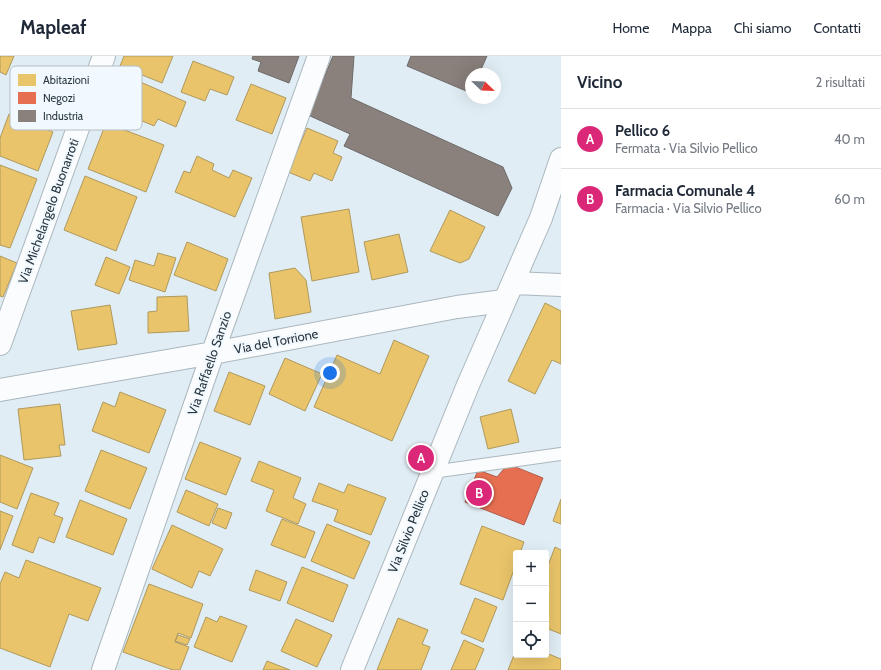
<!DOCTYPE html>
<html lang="it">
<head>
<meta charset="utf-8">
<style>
	:root { --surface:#fff; --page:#f6f6f7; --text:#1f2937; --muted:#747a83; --line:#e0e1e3; --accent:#db2777 }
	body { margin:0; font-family:Cabin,sans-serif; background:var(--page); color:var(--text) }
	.controls { position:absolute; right:12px; bottom:12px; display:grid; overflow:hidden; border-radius:4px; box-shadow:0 4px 16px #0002 }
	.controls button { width:36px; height:36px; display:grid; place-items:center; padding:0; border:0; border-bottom:1px solid var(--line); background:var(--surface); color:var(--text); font:20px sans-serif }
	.compass { position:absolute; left:465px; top:12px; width:36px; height:36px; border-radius:50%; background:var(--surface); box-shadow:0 4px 16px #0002; rotate:113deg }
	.you { position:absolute; left:330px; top:317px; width:14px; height:14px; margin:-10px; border:3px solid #fff; border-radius:50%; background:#1a73e8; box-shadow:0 0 0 6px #1a73e833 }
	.badge { display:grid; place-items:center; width:26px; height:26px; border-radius:50%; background:var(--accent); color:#fff; font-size:13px; font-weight:700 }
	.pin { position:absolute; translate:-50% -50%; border:2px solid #fff; box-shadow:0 1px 4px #0006 }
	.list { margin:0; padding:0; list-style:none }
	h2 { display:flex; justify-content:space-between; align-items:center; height:52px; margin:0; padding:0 16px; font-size:17px }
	h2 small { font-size:13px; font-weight:400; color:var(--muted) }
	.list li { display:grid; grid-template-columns:26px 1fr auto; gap:12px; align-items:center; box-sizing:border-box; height:60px; padding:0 16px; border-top:1px solid var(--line) }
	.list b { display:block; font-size:15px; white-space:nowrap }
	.list p { margin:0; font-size:13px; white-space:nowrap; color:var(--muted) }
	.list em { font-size:13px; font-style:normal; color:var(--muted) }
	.icon { flex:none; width:22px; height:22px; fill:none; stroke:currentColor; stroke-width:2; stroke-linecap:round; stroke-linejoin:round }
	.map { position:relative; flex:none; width:561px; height:614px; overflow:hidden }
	header { display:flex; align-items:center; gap:24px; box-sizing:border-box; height:56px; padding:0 20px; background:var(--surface); border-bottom:1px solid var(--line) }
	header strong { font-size:19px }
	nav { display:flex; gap:22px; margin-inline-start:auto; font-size:14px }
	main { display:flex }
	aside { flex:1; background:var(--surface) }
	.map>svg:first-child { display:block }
	.homes { fill:#e9c46a; stroke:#af995d }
	.shops { fill:#e76f51; stroke:#ae5e4c }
	.industry { fill:#8a817c; stroke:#6d6a6a }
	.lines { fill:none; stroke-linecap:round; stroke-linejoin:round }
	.lane-casing { stroke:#abb7be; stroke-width:14 }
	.street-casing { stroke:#abb7be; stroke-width:24 }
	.secondary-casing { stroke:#abb7be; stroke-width:24 }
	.lane { stroke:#fafcfd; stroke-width:12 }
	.street { stroke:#fafcfd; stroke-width:22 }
	.secondary { stroke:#fafcfd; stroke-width:22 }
	.labels { text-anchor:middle; stroke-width:4; stroke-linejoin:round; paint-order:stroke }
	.street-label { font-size:13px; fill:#28363f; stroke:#f2f9fe }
	.key { fill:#f2f9fe; stroke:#b5bec5; stroke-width:1 }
	.key-label { font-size:11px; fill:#28363f }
</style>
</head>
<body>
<header>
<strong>Mapleaf</strong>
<nav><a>Home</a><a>Mappa</a><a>Chi siamo</a><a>Contatti</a></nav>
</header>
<main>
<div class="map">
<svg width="561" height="614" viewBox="0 0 561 614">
	<rect width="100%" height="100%" fill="#e1edf4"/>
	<path class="homes" d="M0,0H14L6,19L0,16Z
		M124,0H173L162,27L120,10Z
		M193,5L234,21L227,39L210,33L205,45L181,36Z
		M120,17L186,46L176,71L158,63L154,70L126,58L130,51L109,42Z
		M251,28L286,42L272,78L236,64Z
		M9,58L53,76L38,115L0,100V82Z
		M106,67L164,89L146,136L88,113Z
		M307,72L338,85L333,97L342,101L332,125L314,117L310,125L288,116Z
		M197,100L214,108L212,114L229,122L233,114L252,122L235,161L175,136L184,115L190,117Z
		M0,109L37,123L10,192L0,189Z
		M85,120L137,141L116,195L64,174Z
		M349,153L359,216L312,225L301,161Z
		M450,154L485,171L469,203L460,207L430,195Z
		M399,178L408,216L372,224L364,186Z
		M187,186L228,203L216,235L174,219Z
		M158,197L176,202L165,236L129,224L135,204L154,210Z
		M0,200L17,207L3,241L0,240Z
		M106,201L130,211L119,238L95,229Z
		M295,212L306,224L311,256L275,263L269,217Z
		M187,240L189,275L148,277V256L157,255V241Z
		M545,247L561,255V308L552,304L535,338L508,325Z
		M110,249L117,288L78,294L71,255Z
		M394,284L429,300L392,385L314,351L337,299L380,318Z
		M285,302L322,318L305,355L269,338Z
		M229,316L265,330L250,369L214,355Z
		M120,336L166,354L149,397L92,375L103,346L115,351Z
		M60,348L65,389H59L61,400L24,404L18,353Z
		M511,353L519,386L488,393L480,361Z
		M200,386L241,402L226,439L185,423Z
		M101,394L147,412L130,453L85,435Z
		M0,399L33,412L17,453L0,446Z
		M259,405L301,422L293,442L306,448L298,468L266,455L274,434L251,425Z
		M319,427L344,437L348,428L386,442L371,479L334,465L338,454L312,445Z
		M186,434L218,448L209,470L177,456Z
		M31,437L59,447L54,459L63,462L54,487L39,481L33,497L12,489Z
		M561,443V468L553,465Z
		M80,444L127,463L113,499L66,481Z
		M218,452L232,457L226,473L212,467Z
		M0,455L13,460L0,494Z
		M282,463L315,476L305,502L271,489Z
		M327,468L370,486L354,523L311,505Z
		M172,469L223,493L210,520L199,515L192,532L152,513Z
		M482,470L524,486L520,497H516V508L503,544L460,528Z
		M555,491L561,494V578L546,572V515Z
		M26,504L101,532L88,565L69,558L50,611L0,592V528L5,516L19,522Z
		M302,511L348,529L333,566L287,547Z
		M256,514L287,526L280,545L249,534Z
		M149,528L203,548L191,582L178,577L175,586L189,591L180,614H173L123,596Z
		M475,542L497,551L483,586L461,577Z
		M220,560L247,570L232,606L194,591L206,561L217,566Z
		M398,562L428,574L422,588L430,591L421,614H377Z
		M296,563L332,579L317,611L281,595Z
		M178,579L190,583L187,589L175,585Z
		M464,584L484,593L475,614H451Z
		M516,594V599H546V597L561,603V614H508Z
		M267,605L290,614H263Z"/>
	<path class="shops" d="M508,408L543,422L524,469L465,446L478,414L497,421Z"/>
	<path class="industry" d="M253,0H299L289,27L258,15L261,6L252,3Z
		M333,0H354L351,42L503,111L512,132L498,160L344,90L350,78L308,59Z
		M411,0H487L479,18H471V37L407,10Z"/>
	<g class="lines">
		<defs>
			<path id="lane" d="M432,416L561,398"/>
			<path id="street" d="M0,288L104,0
				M0,334L213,297L457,251L504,245
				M103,614L218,282L319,0"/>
			<path id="secondary" d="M513,227L561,229
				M352,614L468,329L541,162L561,103"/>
		</defs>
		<use href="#lane" class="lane-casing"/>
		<use href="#street" class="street-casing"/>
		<use href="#secondary" class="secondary-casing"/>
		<use href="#lane" class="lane"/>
		<use href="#street" class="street"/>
		<use href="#secondary" class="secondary"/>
	</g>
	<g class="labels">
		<g class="street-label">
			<text transform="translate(48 155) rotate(-70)" y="5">Via Michelangelo Buonarroti</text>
			<text transform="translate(276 285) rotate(-11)" y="5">Via del Torrione</text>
			<text transform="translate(209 307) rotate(-71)" y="5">Via Raffaello Sanzio</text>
			<text transform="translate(408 475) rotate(-68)" y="5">Via Silvio Pellico</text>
		</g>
	</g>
	<rect x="10" y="10" width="132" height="64" rx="6" class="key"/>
	<rect x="18" y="18" width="18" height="12" fill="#e9c46a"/>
	<rect x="18" y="36" width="18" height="12" fill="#e76f51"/>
	<rect x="18" y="54" width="18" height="12" fill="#8a817c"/>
	<g class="key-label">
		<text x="43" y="28">Abitazioni</text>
		<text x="43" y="46">Negozi</text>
		<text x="43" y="64">Industria</text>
	</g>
</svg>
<div class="controls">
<button>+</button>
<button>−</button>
<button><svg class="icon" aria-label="locate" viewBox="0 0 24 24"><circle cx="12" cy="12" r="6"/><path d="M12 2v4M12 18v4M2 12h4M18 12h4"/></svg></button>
</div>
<svg class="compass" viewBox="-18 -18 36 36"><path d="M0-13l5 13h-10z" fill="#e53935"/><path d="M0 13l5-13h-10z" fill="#747a83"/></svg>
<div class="you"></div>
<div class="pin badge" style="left:421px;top:402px">A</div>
<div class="pin badge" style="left:479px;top:437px">B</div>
</div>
<aside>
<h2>Vicino<small>2 risultati</small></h2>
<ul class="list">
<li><span class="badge">A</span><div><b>Pellico 6</b><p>Fermata · Via Silvio Pellico</p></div><em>40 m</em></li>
<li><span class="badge">B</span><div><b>Farmacia Comunale 4</b><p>Farmacia · Via Silvio Pellico</p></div><em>60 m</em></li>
</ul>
</aside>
</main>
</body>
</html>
